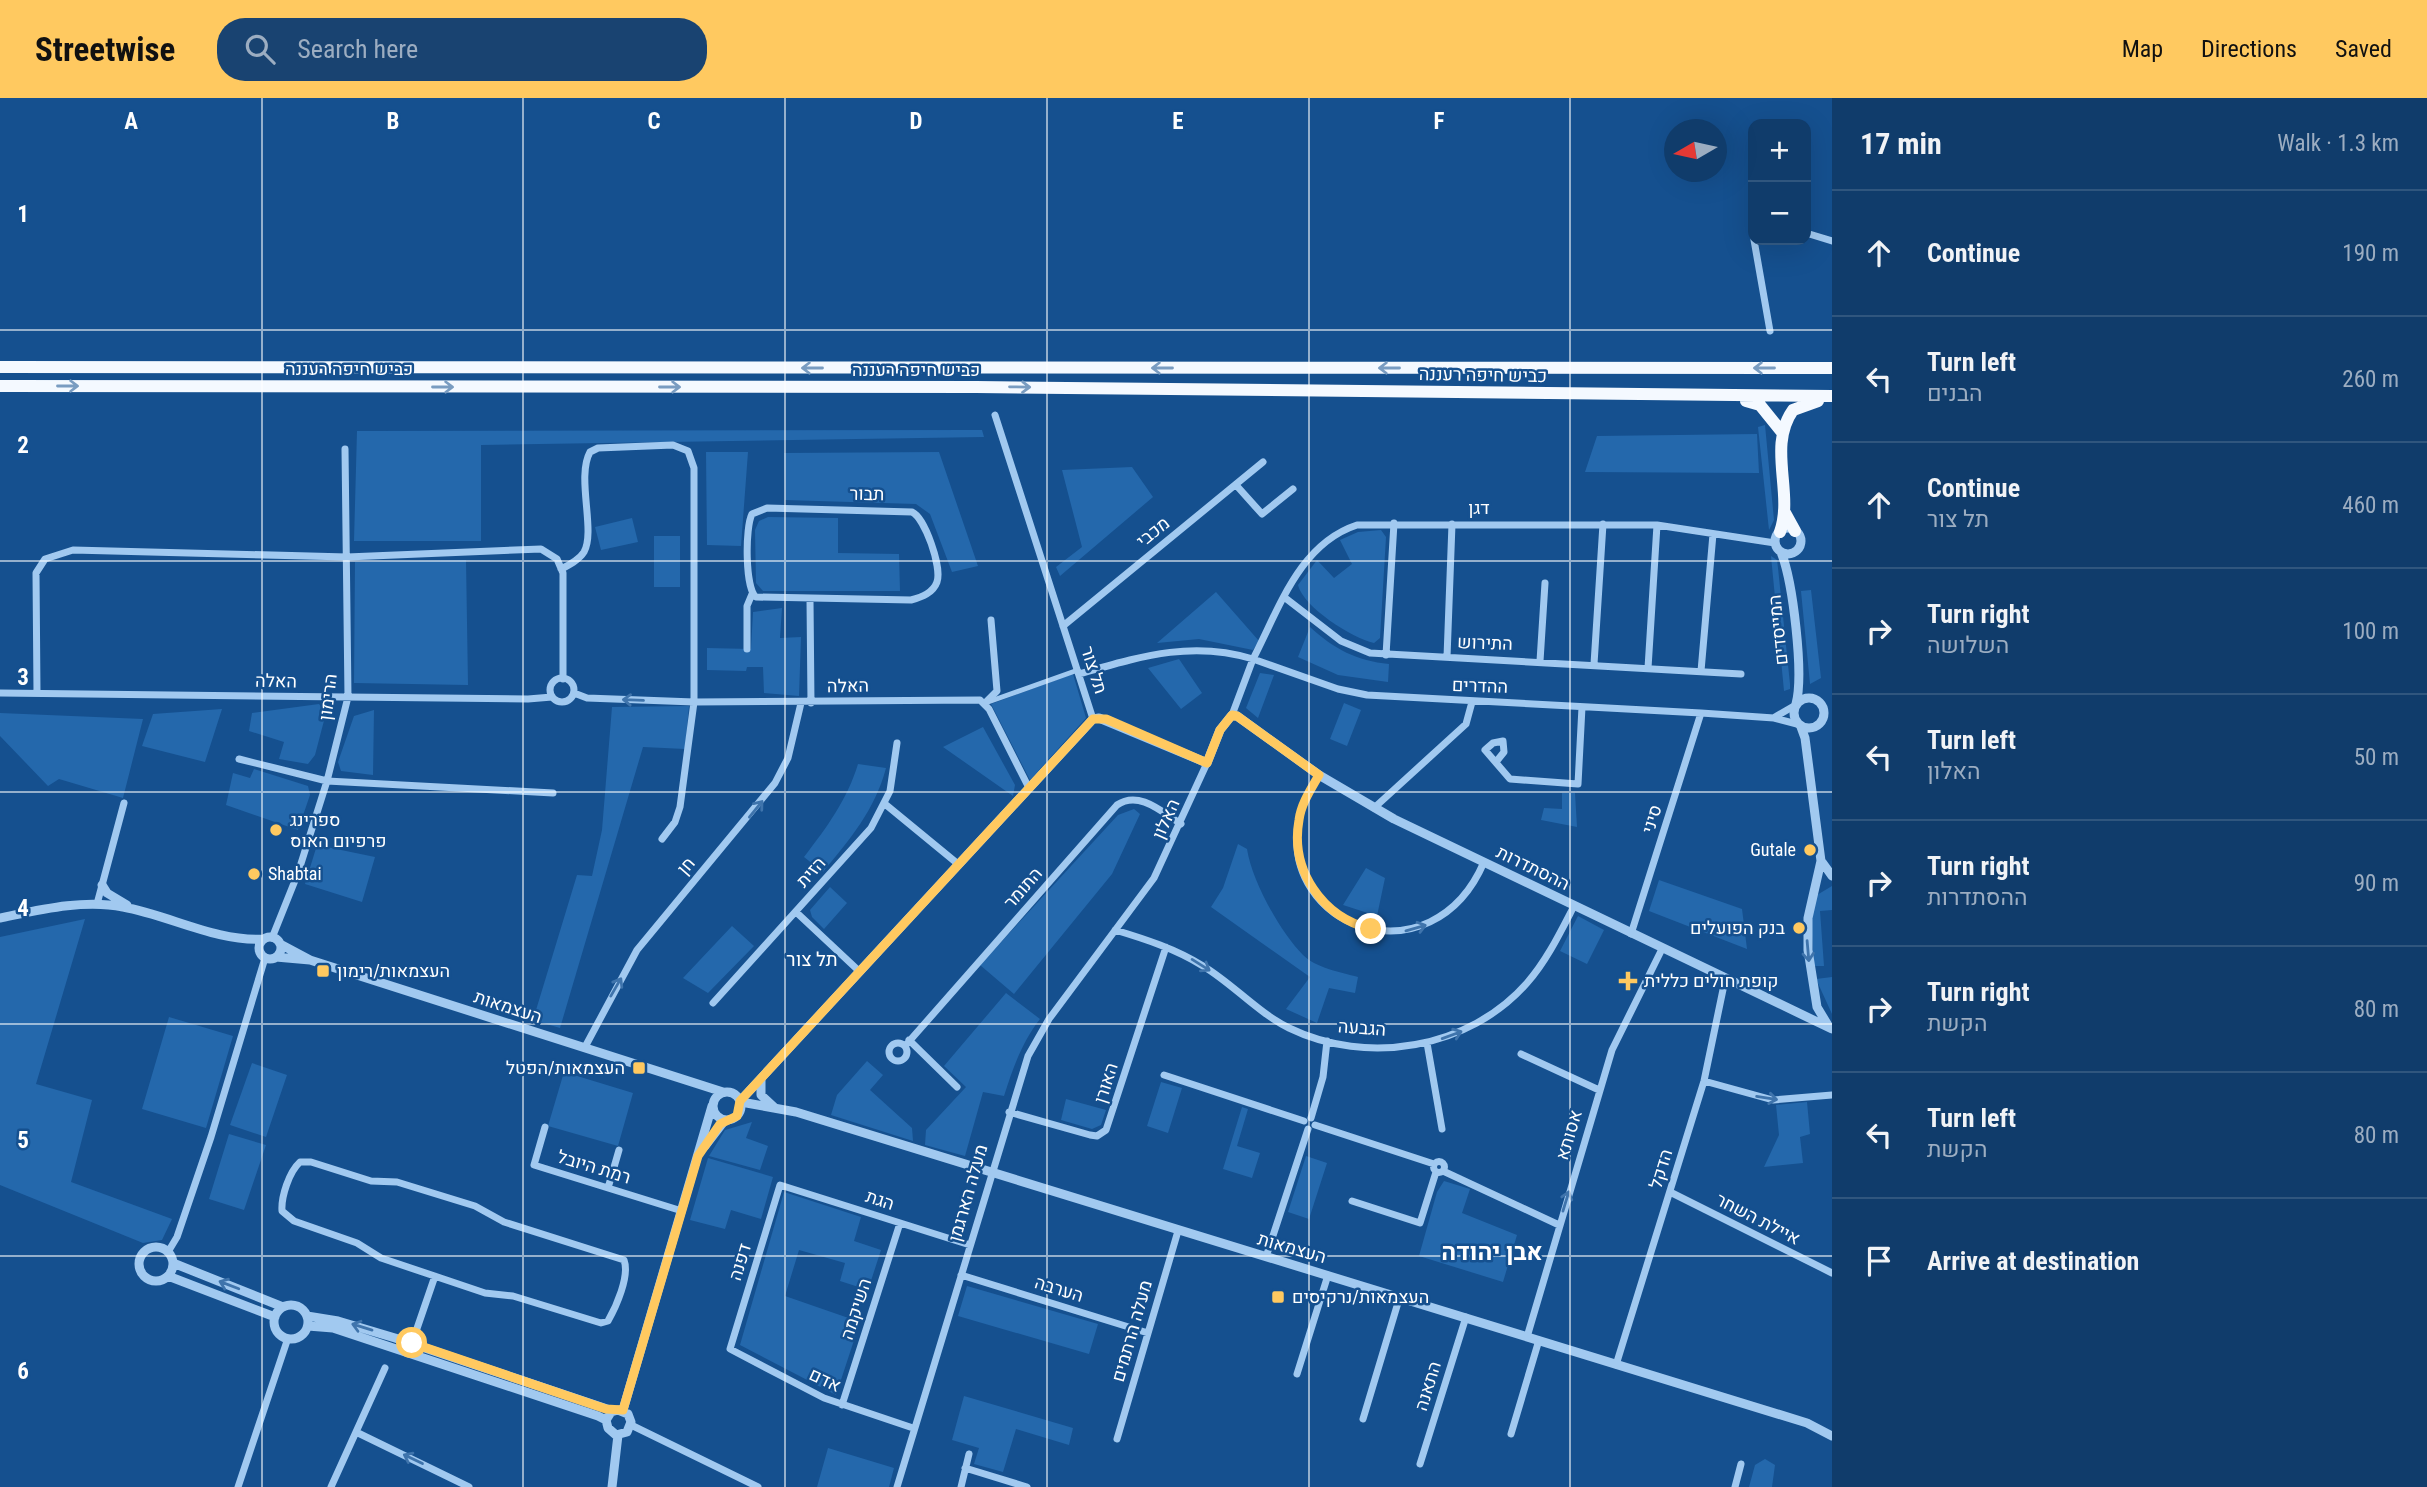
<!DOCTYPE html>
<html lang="en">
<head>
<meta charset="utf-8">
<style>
	:root { --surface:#103c6b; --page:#194371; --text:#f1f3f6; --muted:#9cadc1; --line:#30567e; --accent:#ffc960 }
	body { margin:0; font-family:"Roboto Condensed",Heebo,sans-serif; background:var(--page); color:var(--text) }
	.controls { position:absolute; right:21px; top:21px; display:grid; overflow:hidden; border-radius:14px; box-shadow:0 7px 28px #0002 }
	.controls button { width:63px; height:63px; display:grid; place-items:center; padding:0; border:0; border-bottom:2px solid var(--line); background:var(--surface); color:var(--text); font:35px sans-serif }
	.compass { position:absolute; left:1664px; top:21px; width:63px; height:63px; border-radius:50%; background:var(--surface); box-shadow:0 7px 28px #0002; rotate:261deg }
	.stop { position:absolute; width:21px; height:21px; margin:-16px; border:5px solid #ffc960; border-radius:50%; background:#fff }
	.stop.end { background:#ffc960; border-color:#fff; box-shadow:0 2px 7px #0008 }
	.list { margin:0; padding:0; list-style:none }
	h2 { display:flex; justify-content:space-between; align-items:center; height:91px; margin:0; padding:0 28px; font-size:30px }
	h2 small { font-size:23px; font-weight:400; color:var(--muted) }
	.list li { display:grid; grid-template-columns:46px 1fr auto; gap:21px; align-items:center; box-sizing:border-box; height:126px; padding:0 28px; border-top:2px solid var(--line) }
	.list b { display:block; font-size:26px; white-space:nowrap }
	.list p { margin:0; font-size:23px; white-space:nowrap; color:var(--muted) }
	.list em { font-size:23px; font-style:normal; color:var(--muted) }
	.icon { flex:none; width:38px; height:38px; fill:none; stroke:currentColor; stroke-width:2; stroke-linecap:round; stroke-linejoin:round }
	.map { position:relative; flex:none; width:1832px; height:1389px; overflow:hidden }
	header { display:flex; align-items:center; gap:42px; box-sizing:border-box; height:98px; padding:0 35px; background:var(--accent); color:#111 }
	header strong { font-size:33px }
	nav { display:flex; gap:38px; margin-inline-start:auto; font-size:24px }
	.search { width:490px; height:63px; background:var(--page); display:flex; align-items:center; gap:18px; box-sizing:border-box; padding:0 24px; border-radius:28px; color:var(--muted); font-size:26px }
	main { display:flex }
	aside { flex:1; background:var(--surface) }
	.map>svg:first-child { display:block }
	.green { fill:#2468ac }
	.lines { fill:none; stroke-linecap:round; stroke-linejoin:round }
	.pedestrian { stroke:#a1c9f0; stroke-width:5 }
	.minor { stroke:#a1c9f0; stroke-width:7 }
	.tertiary { stroke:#a1c9f0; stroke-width:9 }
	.trunk { stroke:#f4f9ff; stroke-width:12 }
	.oneway { stroke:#799cc1 }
	.oneway2 { stroke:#3f74ac }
	.route { stroke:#ffc960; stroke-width:9 }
	.grid { fill:none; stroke:#fff; stroke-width:2; stroke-opacity:0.55 }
	.poi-dot { fill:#ffc960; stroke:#15508f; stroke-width:2.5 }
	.labels { text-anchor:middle; stroke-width:5; stroke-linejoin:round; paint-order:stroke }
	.street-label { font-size:18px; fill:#fff; stroke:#15508f }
	.poi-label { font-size:18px; fill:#fff; stroke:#15508f; text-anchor:start }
	.neighbourhood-label { font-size:19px; fill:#fff; stroke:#15508f }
	.district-label { font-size:24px; font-weight:bold; fill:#fff; stroke:#15508f }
	.grid-label { font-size:23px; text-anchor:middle; font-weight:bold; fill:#fff; stroke:#15508f; stroke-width:5; stroke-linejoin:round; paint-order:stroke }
</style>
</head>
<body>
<header>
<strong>Streetwise</strong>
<div class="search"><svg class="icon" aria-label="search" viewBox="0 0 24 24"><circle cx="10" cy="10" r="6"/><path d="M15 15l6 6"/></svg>Search here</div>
<nav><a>Map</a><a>Directions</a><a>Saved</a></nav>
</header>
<main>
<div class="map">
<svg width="1832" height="1389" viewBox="0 0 1832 1389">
	<rect width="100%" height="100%" fill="#15508f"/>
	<path class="green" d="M1765,327L1774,422L1769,432L1758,329Z
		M982,332L984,339L481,347V443H354L357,333Z
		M1757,336L1759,375L1585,374L1597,338Z
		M706,354H748L741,448L707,447Z
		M939,354L978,468L952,474L930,416L916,406L785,402L784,355Z
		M1132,369L1153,399L1060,478L1056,469L1082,449L1062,372Z
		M768,419L838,420V455L899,456L900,493H763L756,485L755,432L759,423Z
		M632,420L638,444L601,452L595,429Z
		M1381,432L1386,439L1380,540L1374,545C1352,540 1303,509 1298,487L1317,462L1334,480L1352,466L1340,442L1358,434Z
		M654,438H680V489H654Z
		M1771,458L1777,462L1778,470L1790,586V591L1784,593Z
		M466,462L468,587L354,585L355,464Z
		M1811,492L1821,580L1810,586L1801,493Z
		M1216,494L1259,543L1253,552L1199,541L1157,545Z
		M782,510L780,540L801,539L799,598L764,595L763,569H747L746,573L707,572V550L751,551L753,514Z
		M1310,529C1334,551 1357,563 1389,566L1388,584L1338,577L1298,559Z
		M1179,561L1202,595L1181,611L1148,570Z
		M1260,575L1274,577L1258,620L1246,610Z
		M1073,576L1086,620L1030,682L991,606Z
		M1344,605L1361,612L1347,648L1330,641Z
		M319,606L326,615L315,657L308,666L279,661L284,644L249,633L252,615Z
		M689,608L685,651L643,649L560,930L533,922L577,777L592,778L602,732L612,609Z
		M222,611L205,664L142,648L153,616Z
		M374,612L373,677L341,673L338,664L354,618Z
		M0,615L143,621L123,700L59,681L48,688L0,638Z
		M983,629L1015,687L1013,698L943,649Z
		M858,666L886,670C875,712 850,741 823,774L804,759C827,729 847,702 858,666Z
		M254,671L308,688L310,697L298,732L226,707L233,675L250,680Z
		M1562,695H1575L1577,729L1541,722L1544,710L1562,711Z
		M1134,711L1140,716L1112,776L1014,896L980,867L1118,717Z
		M1238,746L1247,751C1252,783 1280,834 1303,857C1316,870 1340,874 1358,879L1355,895L1329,890L1317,925L1286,911L1310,879L1211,809L1223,790Z
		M317,747L375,759L362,804L305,786Z
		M1366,770L1385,780L1377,818L1343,807Z
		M1659,782L1742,811L1747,851L1649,813Z
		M1832,788V812L1820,813L1824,868H1814L1811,823L1817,797Z
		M830,789L847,805L824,831L812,819L810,812Z
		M1578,818L1604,832L1587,866L1560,853Z
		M85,821L36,986L92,1002L71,1084L172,1121L162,1142L143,1145L0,1087V839Z
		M732,828L754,848L708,895L683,880Z
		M1832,879V916L1816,881Z
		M1006,895L1040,921C1022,944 1013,970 1004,998L983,994L965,1058L925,1047L926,1032L966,989L944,968Z
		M169,919L233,938L206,1030L142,1011Z
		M867,963L883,977L870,992L912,1030L913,1043L831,1017L837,997Z
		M252,965L287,977L266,1039L230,1027Z
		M564,974L633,995L618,1048L548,1028Z
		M1161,984L1182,990L1168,1035L1147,1028Z
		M1066,1001L1106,1012L1101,1027L1092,1031L1061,1022Z
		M1807,1004L1810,1036L1800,1039L1803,1065L1764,1069L1779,1037L1776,1007Z
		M1242,1009L1248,1011L1237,1048L1260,1055L1252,1080L1223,1071Z
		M752,1024L746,1040L768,1048L760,1072L709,1058L725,1032Z
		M229,1036L266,1047L244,1112L209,1101Z
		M1306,1058L1327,1065L1309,1121L1288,1114Z
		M708,1060L773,1079L761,1121L731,1112L725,1131L690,1122Z
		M1444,1083L1470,1091L1462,1115L1517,1137L1503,1184L1419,1158L1437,1094Z
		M784,1094L861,1119L854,1143L881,1152L868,1192L840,1183L845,1165L799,1152L785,1198L860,1224L836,1297L740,1247Z
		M967,1188L1098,1226L1089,1256L958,1218Z
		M964,1298L1073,1330L1069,1347L1016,1331L1003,1374L974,1366L979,1350L952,1342Z
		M828,1350L894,1370L889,1389H817Z
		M1765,1361L1775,1367L1772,1389H1749L1755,1367Z"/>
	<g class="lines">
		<path class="pedestrian" d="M988,604L1078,572"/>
		<path class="minor" d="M1753,118V132
			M1806,135L1832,143
			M1754,142L1770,233
			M995,317L1093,621
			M1236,387L1262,416L1293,391
			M767,410L912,414C925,420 942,469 937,484C933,495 922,499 911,502L756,499C745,491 745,429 752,416Z
			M561,471C569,467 579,462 584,454C596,433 576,379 590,354L598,350L673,347L688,353L694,370V604L680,709L675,724L662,741
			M1284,499L1341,543L1370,555L1741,576
			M810,502L811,605
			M1063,528L1263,364
			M747,551V508L752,496
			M1386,557L1394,425
			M1447,559L1452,426
			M1540,563L1545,485
			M1594,566L1603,426
			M1648,570L1657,427
			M1701,573L1713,436
			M1079,576C1139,559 1191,542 1253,561C1279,511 1299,446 1357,427H1657L1775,445
			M550 592a12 12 0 1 1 24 0a12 12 0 1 1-24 0Z
			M0,595L528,601L552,599
			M37,595L36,475L45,461L73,452L347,459L541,451L557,461L563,475V581
			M574,595L587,600L694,604L980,602L989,611L1029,690
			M985,605L997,593L991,522
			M1232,617L1253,561L1338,591L1367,597L1701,615L1774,620L1797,626
			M1775,619L1794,608
			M239,661L327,683L553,695
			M1496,664L1504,654L1503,643L1493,645L1485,652L1510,681L1578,686L1582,609
			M1319,677C1311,691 1302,705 1299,721C1277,831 1432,885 1484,764
			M885,706L958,766
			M1374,710L1466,626L1472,604
			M97,806L124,705
			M796,814L859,873
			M1115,832C1145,841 1176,851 1203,868C1233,886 1257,914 1289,930C1367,968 1469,951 1527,885C1547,862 1560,835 1574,808
			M1631,836L1701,615
			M272,840L298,775L327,683L348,599L345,351
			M713,905L871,730L890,693L897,645
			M909,942L957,989
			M889 954a9 9 0 1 1 18 0a9 9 0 1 1-18 0Z
			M1427,945L1442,1031
			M905,948L1117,707C1139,692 1162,714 1181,726
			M585,949L637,852L775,685L788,660L801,605
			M1521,956L1599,992
			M1164,977L1304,1023
			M1704,983L1773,1002L1832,997
			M1009,1014L1090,1037L1097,1038L1106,1032L1166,849
			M1311,1020L1323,979L1327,943
			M1315,1027L1434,1066
			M545,1029L534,1067L682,1113
			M1433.5 1069a5.5 5.5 0 1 1 11 0a5.5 5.5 0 1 1-11 0Z
			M300,1064H311L371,1083L397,1084L475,1108L504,1124L624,1162C630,1178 616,1209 608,1223L601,1225L513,1198L485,1195L381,1160L357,1145L294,1123L282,1113C281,1099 289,1074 300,1064Z
			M1443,1073L1559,1127
			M608,1090L619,1052
			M1670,1094L1832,1175
			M1352,1103L1420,1125L1436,1074
			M168,1154L177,1139L211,1039L265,860
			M1266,1159L1308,1031
			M961,1177L1148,1235
			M1527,1239L1612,952L1662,851
			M412,1245L435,1178
			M1616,1267L1704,983L1725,882
			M1297,1276L1328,1177
			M842,1307L900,1125
			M1363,1321L1400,1198
			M631,1327L758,1389
			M913,1330L824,1300L730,1251L780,1087L970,1147
			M356,1334L469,1389
			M1511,1336L1539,1242
			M1117,1341L1178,1133
			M1420,1366L1466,1219
			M965,1370L1027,1389
			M238,1389L288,1240
			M331,1389L385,1270
			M897,1389L1028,958L1049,921L1154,780L1207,665
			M961,1389L969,1356
			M1735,1389L1741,1366"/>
		<path class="tertiary" d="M1775 443a13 13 0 1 1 26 0a13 13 0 1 1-26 0Z
			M1781,454C1793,484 1804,576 1796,606
			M1794 615a15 15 0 1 1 30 0a15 15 0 1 1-30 0Z
			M1801,629L1805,640L1821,763L1808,820V852L1817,909L1829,929
			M1822,764L1832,778
			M102,787L107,795L127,807
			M0,820C39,812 83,801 123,809C169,817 216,844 264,841
			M259 850a11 11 0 1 1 22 0a11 11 0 1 1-22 0Z
			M280,846L310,862
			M276,859L310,862L723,994
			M761,982V997L775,1010
			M713 1008a14 14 0 1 1 28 0a14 14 0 1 1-28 0Z
			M740,1003L1093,621L1099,620L1207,665L1220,632L1232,617L1237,618L1319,677L1394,721L1832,931
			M741,1004L796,1014L1807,1325L1832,1338
			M705,1048L725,1022
			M139 1166a17 17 0 1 1 34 0a17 17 0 1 1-34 0Z
			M173,1165L283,1209
			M168,1178L275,1219
			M274 1224a17 17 0 1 1 34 0a17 17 0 1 1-34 0Z
			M307,1218L338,1223L395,1240L613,1313
			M308,1228L333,1230L598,1318L606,1322L608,1330L616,1337L627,1334L631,1324L628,1316L618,1312L611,1314L606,1322
			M623,1312L712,1008
			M612,1389L618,1337"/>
		<path class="trunk" d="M0,269L1832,270
			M0,288L976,289L1832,298
			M1746,303L1760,307L1781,333
			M1784,413L1795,433
			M1780,434C1794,394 1767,349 1793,312L1818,303"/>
	</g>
	<defs><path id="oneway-shaft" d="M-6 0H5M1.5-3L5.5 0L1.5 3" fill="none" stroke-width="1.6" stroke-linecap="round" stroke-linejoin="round" transform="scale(1.75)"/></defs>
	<g class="oneway">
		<use href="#oneway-shaft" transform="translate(812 270) rotate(-180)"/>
		<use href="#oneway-shaft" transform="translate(1162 270) rotate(-180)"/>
		<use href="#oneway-shaft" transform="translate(1389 270) rotate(-180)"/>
		<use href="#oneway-shaft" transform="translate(1764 270) rotate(180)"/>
		<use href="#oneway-shaft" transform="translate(68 288)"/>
		<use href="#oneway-shaft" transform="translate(443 289)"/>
		<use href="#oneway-shaft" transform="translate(670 289)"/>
		<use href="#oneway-shaft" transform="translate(1020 289) rotate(1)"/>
	</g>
	<g class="oneway2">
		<use href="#oneway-shaft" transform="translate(633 602) rotate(-178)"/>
		<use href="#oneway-shaft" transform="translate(756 711) rotate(-51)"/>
		<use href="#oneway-shaft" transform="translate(1416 830) rotate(-16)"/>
		<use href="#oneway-shaft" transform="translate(1808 853) rotate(85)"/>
		<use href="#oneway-shaft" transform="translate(1201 867) rotate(32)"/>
		<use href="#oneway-shaft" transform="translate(616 889) rotate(-60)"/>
		<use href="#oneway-shaft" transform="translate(1452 937) rotate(-20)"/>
		<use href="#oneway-shaft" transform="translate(1767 1000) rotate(9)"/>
		<use href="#oneway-shaft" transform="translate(1566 1103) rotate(-73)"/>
		<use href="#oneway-shaft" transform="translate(229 1187) rotate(-159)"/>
		<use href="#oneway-shaft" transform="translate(362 1229) rotate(-163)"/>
		<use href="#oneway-shaft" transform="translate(413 1361) rotate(-154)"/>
	</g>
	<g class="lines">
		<path class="route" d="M412,1245L606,1311L623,1312L698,1058L720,1026L737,1018L740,1003L1093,621H1106L1207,665L1220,632L1232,617L1237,618L1319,677C1311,691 1301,706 1299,722C1290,772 1322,819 1371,831"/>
	</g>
	<path class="grid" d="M262,0V1389M523,0V1389M785,0V1389M1047,0V1389M1309,0V1389M1570,0V1389M0,232H1832M0,463H1832M0,694H1832M0,926H1832M0,1158H1832"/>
	<g class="poi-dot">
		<circle cx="276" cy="732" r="7"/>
		<circle cx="1810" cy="752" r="7"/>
		<circle cx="254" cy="776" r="7"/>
		<circle cx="1799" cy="830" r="7"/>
		<rect x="316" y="866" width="14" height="14" rx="3.5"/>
		<path d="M1624.5 872.5h7v7h7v7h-7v7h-7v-7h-7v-7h7z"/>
		<rect x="632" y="963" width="14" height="14" rx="3.5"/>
		<rect x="1271" y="1192" width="14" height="14" rx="3.5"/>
	</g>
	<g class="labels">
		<g class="street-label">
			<text x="349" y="277">כביש חיפה רעננה</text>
			<text x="916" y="278">כביש חיפה רעננה</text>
			<text transform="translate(1483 277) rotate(1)" y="6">כביש חיפה רעננה</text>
			<text transform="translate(867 396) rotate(1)" y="6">תבור</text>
			<text x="1479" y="416">דגן</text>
			<text transform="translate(1153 434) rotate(-39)" y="6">מכבי</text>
			<text transform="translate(1778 532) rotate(-96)" y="6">המייסדים</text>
			<text transform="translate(1485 545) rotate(2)" y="6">התירוש</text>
			<text transform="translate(1094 572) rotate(72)" y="6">תל צור</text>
			<text transform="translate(276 583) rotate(1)" y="6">האלה</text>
			<text transform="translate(848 588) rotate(-1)" y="6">האלה</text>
			<text transform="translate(1480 588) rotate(2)" y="6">ההדרים</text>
			<text transform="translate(328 599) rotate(-83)" y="6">הרימון</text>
			<text transform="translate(1166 721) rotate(-66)" y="6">האלון</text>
			<text transform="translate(1652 721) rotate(-73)" y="6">סיני</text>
			<text transform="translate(686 768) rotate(-49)" y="6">חן</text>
			<text transform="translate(1533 770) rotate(26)" y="6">ההסתדרות</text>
			<text transform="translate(811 774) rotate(-48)" y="6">הזית</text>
			<text transform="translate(1023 790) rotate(-49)" y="6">התומר</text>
			<text transform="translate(508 909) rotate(18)" y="6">העצמאות</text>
			<text transform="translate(1362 930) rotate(4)" y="6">הגבעה</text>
			<text transform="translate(1106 985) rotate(-72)" y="6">האורן</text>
			<text transform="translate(1569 1037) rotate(-73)" y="6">אסותא</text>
			<text transform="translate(594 1069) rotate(17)" y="6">רמת היובל</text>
			<text transform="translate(1661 1071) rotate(-73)" y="6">הדקל</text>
			<text transform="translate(968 1095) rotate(-74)" y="6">מעלה הארגמן</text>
			<text transform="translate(880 1102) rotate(18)" y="6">הגת</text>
			<text transform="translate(1758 1121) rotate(27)" y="6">איילת השחר</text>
			<text transform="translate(1292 1150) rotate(16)" y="6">העצמאות</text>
			<text transform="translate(740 1164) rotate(-73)" y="6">דפנה</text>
			<text transform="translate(1059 1191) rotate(17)" y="6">הערבה</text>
			<text transform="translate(856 1211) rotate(-72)" y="6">השיקמה</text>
			<text transform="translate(1132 1233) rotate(-74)" y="6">מעלה הרתמים</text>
			<text transform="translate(825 1282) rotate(25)" y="6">אדם</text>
			<text transform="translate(1428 1288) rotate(-73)" y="6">התאנה</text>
		</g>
		<g class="poi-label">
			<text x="290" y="728">ספרינג<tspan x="290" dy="21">פרפיום האוס</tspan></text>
			<text x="1796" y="758" text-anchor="end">Gutale</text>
			<text x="268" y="782">Shabtai</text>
			<text x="1785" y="836" text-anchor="end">בנק הפועלים</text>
			<text x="337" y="879">העצמאות/רימון</text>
			<text x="1644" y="889">קופת חולים כללית</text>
			<text x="625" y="976" text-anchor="end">העצמאות/הפטל</text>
			<text x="1292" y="1205">העצמאות/נרקיסים</text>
		</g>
		<g class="neighbourhood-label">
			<text x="812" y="868">תל צור</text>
		</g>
		<g class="district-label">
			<text x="1492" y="1162">אבן יהודה</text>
		</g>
	</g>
	<g class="grid-label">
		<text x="131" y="31">A</text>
		<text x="393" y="31">B</text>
		<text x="654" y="31">C</text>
		<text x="916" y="31">D</text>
		<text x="1178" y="31">E</text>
		<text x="1439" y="31">F</text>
		<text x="23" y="124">1</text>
		<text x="23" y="355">2</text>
		<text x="23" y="587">3</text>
		<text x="23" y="818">4</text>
		<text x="23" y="1050">5</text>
		<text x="23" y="1281">6</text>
	</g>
</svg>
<div class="controls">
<button>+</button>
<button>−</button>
</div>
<svg class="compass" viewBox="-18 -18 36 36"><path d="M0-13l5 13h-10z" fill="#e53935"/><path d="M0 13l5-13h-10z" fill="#9cadc1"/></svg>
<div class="stop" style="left:412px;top:1245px"></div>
<div class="stop end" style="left:1371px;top:831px"></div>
</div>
<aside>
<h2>17 min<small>Walk · 1.3 km</small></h2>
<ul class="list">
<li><svg class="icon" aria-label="ahead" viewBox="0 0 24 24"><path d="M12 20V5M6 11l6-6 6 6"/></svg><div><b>Continue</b></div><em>190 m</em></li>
<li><svg class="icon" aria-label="left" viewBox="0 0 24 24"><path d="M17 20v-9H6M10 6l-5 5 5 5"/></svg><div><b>Turn left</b><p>הבנים</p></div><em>260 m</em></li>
<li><svg class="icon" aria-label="ahead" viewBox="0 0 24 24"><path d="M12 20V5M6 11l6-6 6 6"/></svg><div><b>Continue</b><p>תל צור</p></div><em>460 m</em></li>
<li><svg class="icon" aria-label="right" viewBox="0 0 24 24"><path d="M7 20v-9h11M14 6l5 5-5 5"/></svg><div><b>Turn right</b><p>השלושה</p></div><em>100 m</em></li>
<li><svg class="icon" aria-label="left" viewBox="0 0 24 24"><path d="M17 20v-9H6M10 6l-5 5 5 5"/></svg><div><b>Turn left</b><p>האלון</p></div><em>50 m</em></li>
<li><svg class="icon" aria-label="right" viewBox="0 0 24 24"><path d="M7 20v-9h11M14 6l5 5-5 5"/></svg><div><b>Turn right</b><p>ההסתדרות</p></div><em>90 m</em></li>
<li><svg class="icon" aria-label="right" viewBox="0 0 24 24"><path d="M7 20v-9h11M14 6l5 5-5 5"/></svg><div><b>Turn right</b><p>הקשת</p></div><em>80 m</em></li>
<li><svg class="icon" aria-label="left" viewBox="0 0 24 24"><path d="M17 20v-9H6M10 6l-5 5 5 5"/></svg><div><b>Turn left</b><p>הקשת</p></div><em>80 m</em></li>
<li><svg class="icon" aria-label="arrive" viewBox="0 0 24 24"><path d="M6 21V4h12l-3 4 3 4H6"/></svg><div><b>Arrive at destination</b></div></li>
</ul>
</aside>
</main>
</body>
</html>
